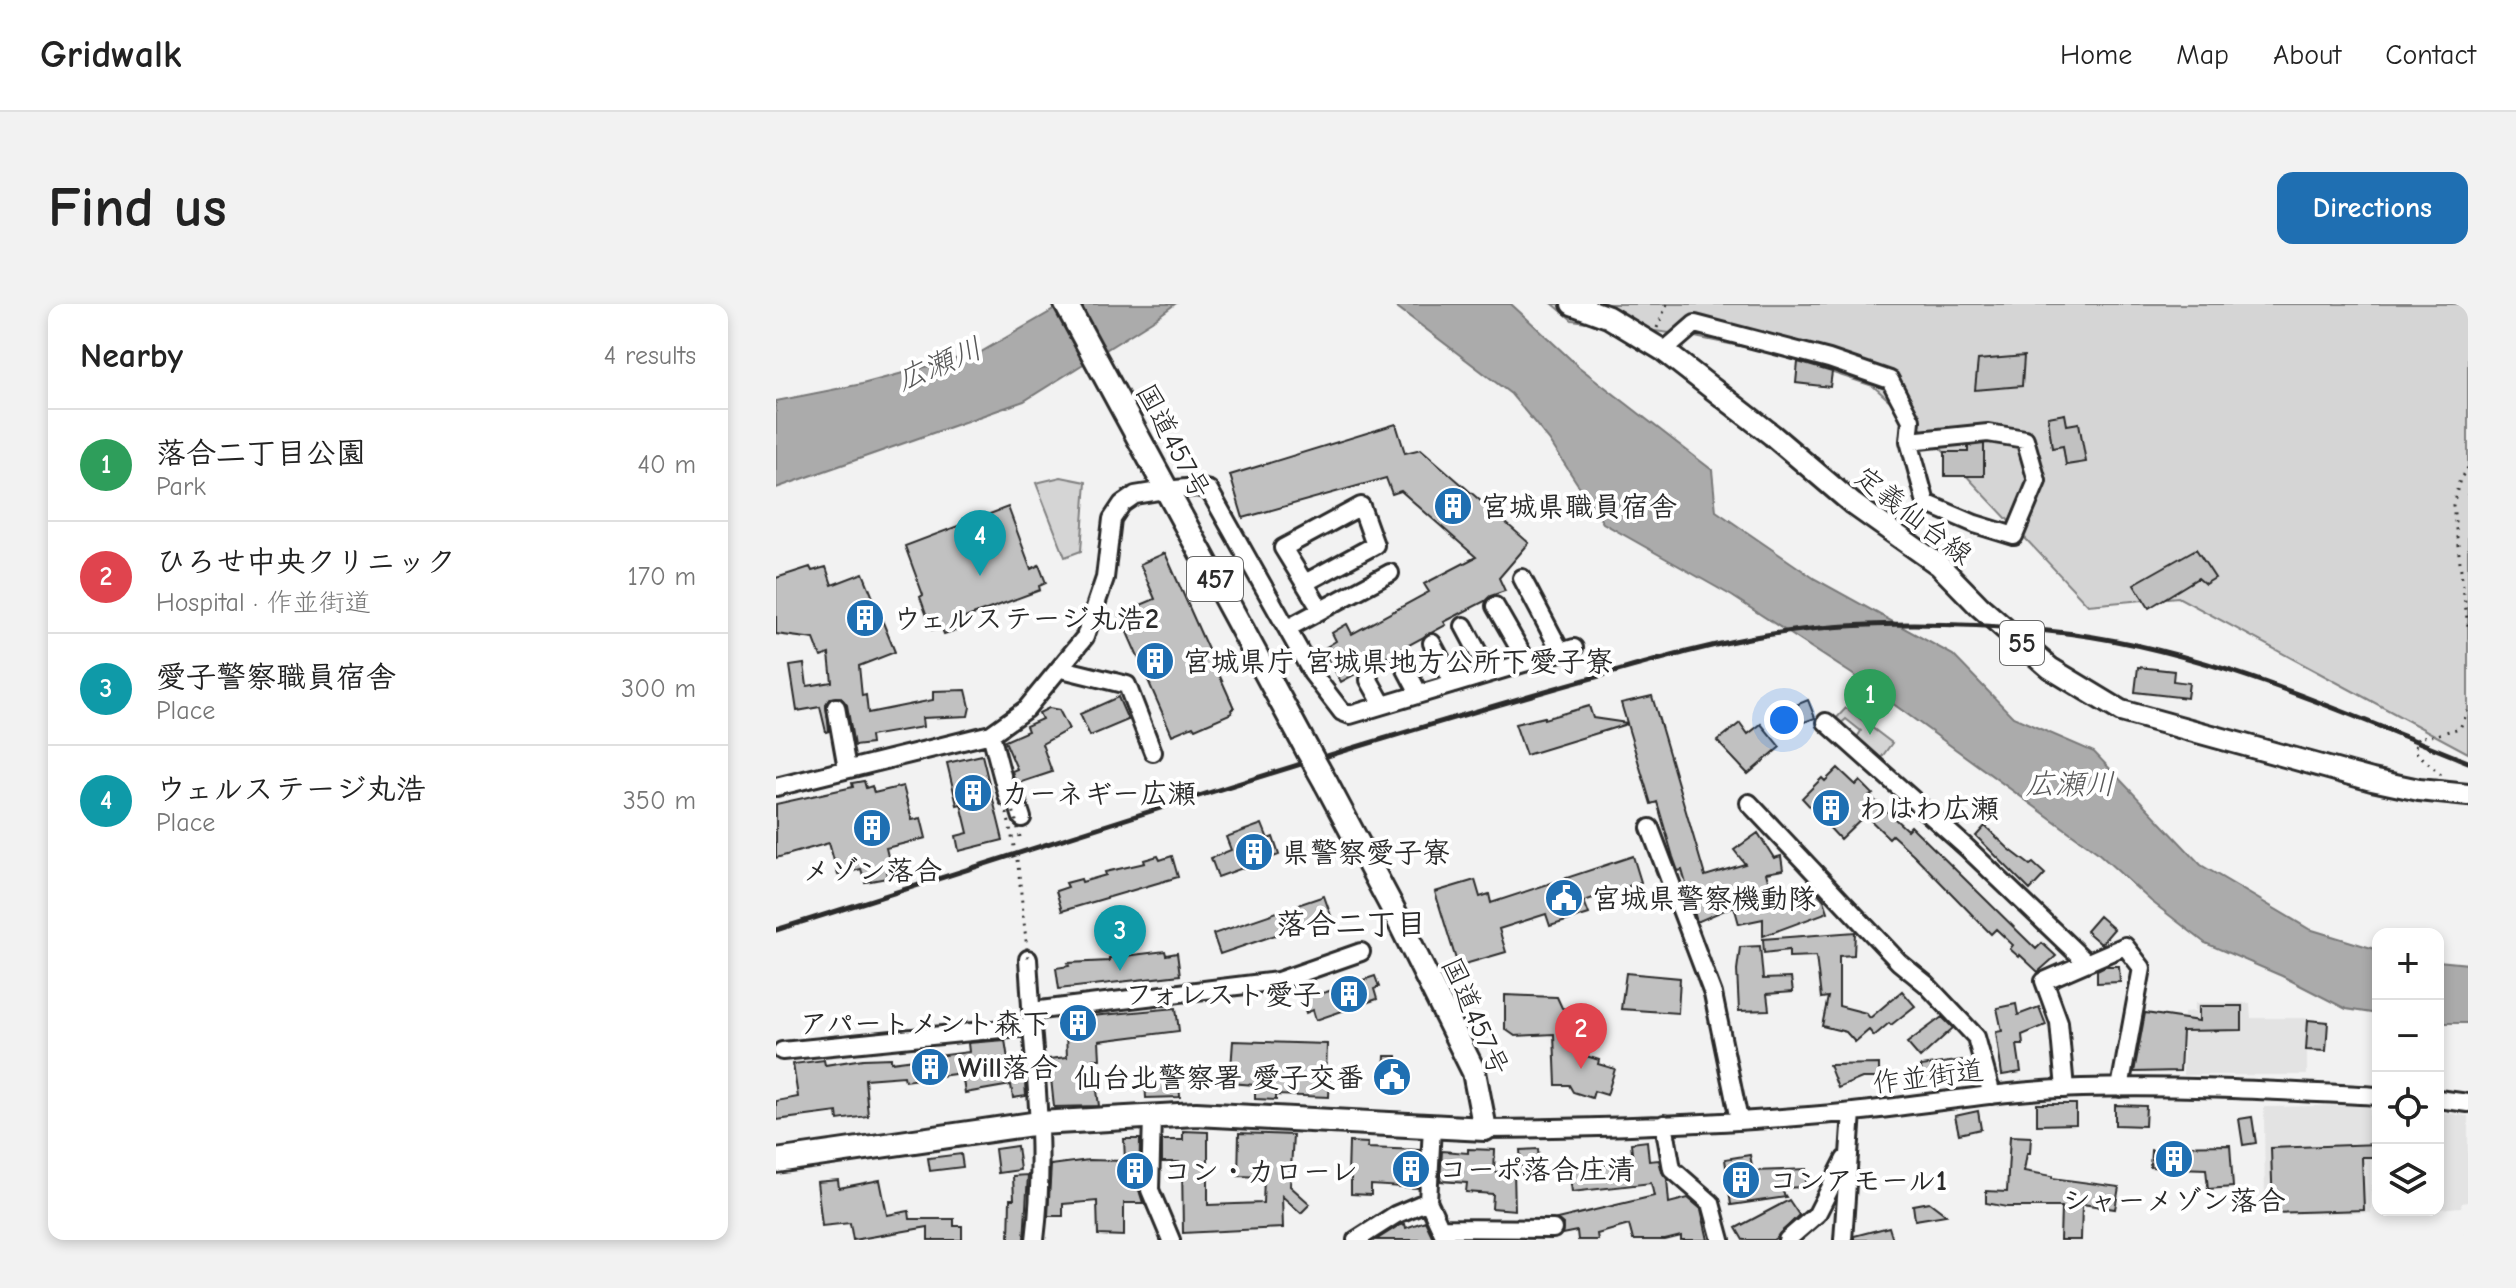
<!DOCTYPE html>
<html lang="en">
<head>
<meta charset="utf-8">
<style>
	:root { --surface:#fff; --page:#f2f2f2; --text:#222; --muted:#767676; --line:#e0e0e0; --accent:#1f6fb2 }
	body { margin:0; font-family:"Comic Neue","Klee One",sans-serif; background:var(--page); color:var(--text) }
	.controls { position:absolute; right:24px; bottom:24px; display:grid; overflow:hidden; border-radius:16px; box-shadow:0 4px 12px #0003 }
	.controls button { width:72px; height:72px; display:grid; place-items:center; padding:0; border:0; border-bottom:2px solid var(--line); background:var(--surface); color:var(--text); font:40px sans-serif }
	.you { position:absolute; left:1008px; top:416px; width:28px; height:28px; margin:-20px; border:6px solid #fff; border-radius:50%; background:#1a73e8; box-shadow:0 0 0 12px #1a73e833 }
	.badge { display:grid; place-items:center; width:52px; height:52px; border-radius:50%; background:var(--accent); color:#fff; font-size:26px; font-weight:700 }
	.pin { position:absolute; translate:-50% -66px; filter:drop-shadow(0 2px 4px #0008) }
	.pin::after { content:''; position:absolute; top:42px; width:28px; height:24px; background:inherit; clip-path:polygon(0 0,100% 0,50% 100%) }
	.list { margin:0; padding:0; list-style:none }
	h2 { display:flex; justify-content:space-between; align-items:center; height:104px; margin:0; padding:0 32px; font-size:34px }
	h2 small { font-size:26px; font-weight:400; color:var(--muted) }
	.list li { display:grid; grid-template-columns:52px 1fr auto; gap:24px; align-items:center; box-sizing:border-box; height:112px; padding:0 32px; border-top:2px solid var(--line) }
	.list b { display:block; font-size:30px; white-space:nowrap }
	.list p { margin:0; font-size:26px; white-space:nowrap; color:var(--muted) }
	.list em { font-size:26px; font-style:normal; color:var(--muted) }
	.icon { flex:none; width:44px; height:44px; fill:none; stroke:currentColor; stroke-width:2; stroke-linecap:round; stroke-linejoin:round }
	.map { position:relative; flex:none; width:1692px; height:936px; overflow:hidden; border-radius:16px }
	header { display:flex; align-items:center; gap:48px; box-sizing:border-box; height:112px; padding:0 40px; background:var(--surface); border-bottom:2px solid var(--line) }
	header strong { font-size:38px }
	nav { display:flex; gap:44px; margin-inline-start:auto; font-size:28px }
	.intro { display:flex; align-items:center; justify-content:space-between; box-sizing:border-box; height:192px; padding:0 48px }
	h1 { margin:0; font-size:56px }
	.button { padding:20px 36px; border-radius:16px; background:var(--accent); color:#fff; font-size:28px; font-weight:700 }
	main { display:flex; gap:48px; padding:0 48px }
	aside { flex:1; background:var(--surface); border-radius:16px; box-shadow:0 4px 12px #0003 }
	.map>svg:first-child { display:block }
	.built { fill:#e3e3e3 }
	.green { fill:#d5d5d5; stroke:#808080; stroke-width:2 }
	.water { fill:#ababab; stroke:#787878; stroke-width:2 }
	.building { fill:#c1c1c1; stroke:#2b2b2b; stroke-width:2 }
	.lines { fill:none; stroke-linecap:round; stroke-linejoin:round }
	.minor-casing { stroke:#2b2b2b; stroke-width:22 }
	.major-casing { stroke:#2b2b2b; stroke-width:26 }
	.highway-casing { stroke:#2b2b2b; stroke-width:28 }
	.path { stroke:#2b2b2b; stroke-width:3; stroke-dasharray:2 6; stroke-linecap:butt }
	.minor { stroke:#fff; stroke-width:16 }
	.major { stroke:#fff; stroke-width:20 }
	.highway { stroke:#fff; stroke-width:22 }
	.rail { stroke:#2b2b2b; stroke-width:5 }
	.highway-bridge-casing { stroke:#2b2b2b; stroke-width:28; stroke-linecap:butt }
	.path-bridge { stroke:#2b2b2b; stroke-width:3; stroke-dasharray:2 6; stroke-linecap:butt }
	.highway-bridge { stroke:#fff; stroke-width:22 }
	.labels { text-anchor:middle; stroke-width:8; stroke-linejoin:round; paint-order:stroke }
	.shield { fill:#fff; stroke:#6b6b6b; stroke-width:2 }
	.shield-label { font-size:26px; font-weight:bold; fill:#2b2b2b }
	.street-label { font-size:28px; fill:#2b2b2b; stroke:#fff }
	.poi-label { font-size:28px; font-weight:bold; fill:#2b2b2b; stroke:#fff; text-anchor:start }
	.water-label { font-size:30px; font-style:italic; fill:#585858; stroke:#fff }
	.neighbourhood-label { font-size:30px; font-weight:bold; fill:#2b2b2b; stroke:#fff }
</style>
</head>
<body>
<header>
<strong>Gridwalk</strong>
<nav><a>Home</a><a>Map</a><a>About</a><a>Contact</a></nav>
</header>
<div class="intro"><h1>Find us</h1><a class="button">Directions</a></div>
<main>
<aside>
<h2>Nearby<small>4 results</small></h2>
<ul class="list">
<li><span class="badge" style="background:#2e9e5b">1</span><div><b>落合二丁目公園</b><p>Park</p></div><em>40 m</em></li>
<li><span class="badge" style="background:#e0444e">2</span><div><b>ひろせ中央クリニック</b><p>Hospital · 作並街道</p></div><em>170 m</em></li>
<li><span class="badge" style="background:#0f9aa8">3</span><div><b>愛子警察職員宿舎</b><p>Place</p></div><em>300 m</em></li>
<li><span class="badge" style="background:#0f9aa8">4</span><div><b>ウェルステージ丸浩</b><p>Place</p></div><em>350 m</em></li>
</ul>
</aside>
<div class="map">
<svg width="1692" height="936" viewBox="0 0 1692 936">
	<rect width="100%" height="100%" fill="#f2f2f2"/>
	<filter id="ink" filterUnits="userSpaceOnUse"><feTurbulence type="fractalNoise" baseFrequency=".0125" numOctaves="2"/><feDisplacementMap in="SourceGraphic" scale="16" xChannelSelector="R" yChannelSelector="G"/><feConvolveMatrix kernelMatrix="1 2 1 2 8 2 1 2 1" color-interpolation-filters="sRGB"/></filter>
	<g filter="url(#ink)">
		<path class="built" d="M1419,699H1474L1475,714H1531V771H1407L1408,708L1419,707Z
			M1594,801L1595,909L1489,910L1488,803Z
			M1662,808L1692,812V898L1686,899L1685,903L1662,905Z"/>
		<path class="green" d="M777,0H1692V449L1402,293L1312,301L1153,132L1097,82L993,48L909,31L796,16Z
			M285,173L310,178L305,247L289,253L260,179Z
			M1070,404L1116,439L1102,458L1080,435L1085,427L1070,415L1062,422L1057,418Z"/>
		<path class="water" d="M288,0H399L376,17L248,97L0,184V97L86,80L205,48Z
			M617,0H735L803,63L936,166L940,207L1039,275L1177,351L1237,413L1318,448L1425,561L1533,625L1602,646V710L1570,705L1506,672L1429,639L1375,597L1321,548L1076,370L956,292L827,219L773,136L735,90Z
			M1662,657L1692,660V719H1662Z"/>
		<path class="building" d="M1248,52L1246,82L1199,86L1202,56Z
			M1022,58L1056,68L1054,83L1020,79Z
			M1289,110L1291,121L1303,119L1310,158L1290,161L1287,142L1276,144L1272,113Z
			M620,120L629,149L645,145L753,239L723,274L729,287L714,292L709,297L668,318L670,321L565,378L547,345L560,337L556,329L571,320L576,330L653,288L648,280L700,253L625,187L616,190L610,174L467,214L454,171Z
			M1208,140V172H1169V148H1192V142Z
			M232,203L255,265L263,261L270,279L263,282L264,286L178,318L180,326L168,330L165,323L156,326L144,293L147,291L129,242Z
			M1420,245L1439,274L1429,280L1422,274L1373,304L1358,280Z
			M389,249L458,404L455,406L456,409L419,425L417,422L396,431L343,310L379,295L364,260Z
			M34,263L36,267L50,263L56,281L87,269L119,348L83,362L86,392L90,391L92,409L157,396V387L190,386L194,403L192,412L146,414L147,423L94,432L95,440L78,442L71,401L64,393L54,394L50,400L53,427L50,428L44,403L21,407L14,362L28,360L31,382L56,378L53,350L45,353L38,335L0,330V274Z
			M1362,363L1398,367L1397,377L1413,379L1411,394L1359,388Z
			M876,392L929,572L969,560L958,546L982,529L998,554L1005,552L1007,566L990,569L998,598L1037,583L1048,596L1052,608L987,632V615L963,620L958,602L921,618L906,566L902,567L897,553L881,498L875,500L851,420L750,451L739,420L768,413V415L813,402L817,414L851,419L845,399Z
			M342,393L352,416L314,432L304,410Z
			M1032,396L1039,414L1010,425L1003,408Z
			M273,404L283,406L293,425L266,440L276,468L240,480L236,467L241,465L229,437L252,427L250,422L266,415L263,409Z
			M964,419L972,430L985,420L1004,443L972,470L941,437Z
			M206,451L227,536L183,547L180,532L192,529L185,500L181,501L171,459Z
			M1062,464L1080,481L1084,477L1097,490L1094,492L1131,526L1135,522L1260,645L1266,639L1280,652L1262,668L1244,651L1243,653L1234,645L1237,641L1220,625L1215,630L1137,550L1116,531L1113,534L1089,511L1064,535L1026,494L1046,474L1049,477Z
			M88,477L90,484L96,482L98,489L127,482L136,516L145,514L150,534L110,544L115,565L110,566L111,574L89,578L85,565L62,571L53,539L0,554V500L77,483L76,479Z
			M486,520L492,535L497,533L503,551L442,573L435,554L455,546L450,533Z
			M1209,522L1233,545L1254,561L1257,559L1269,570L1254,586L1200,532Z
			M382,552L384,556L396,552L402,573L286,607L280,587L292,583L290,579L305,575L306,578L330,571L329,568L369,559L368,556Z
			M857,552L865,578L808,597L813,610L774,622L770,610L723,625L730,648L682,662L659,588L699,576L704,593L713,590L715,599Z
			M548,592L555,612L444,650L437,630Z
			M1323,612L1338,625L1325,640L1310,627Z
			M1079,628L1078,651L1063,652V702L1090,709L1094,714L1126,687L1139,702L1115,721L1113,719L1098,732L1093,726L1079,738L1070,728L1046,722L1052,693L1045,694L1040,652L1013,653V646L988,649L987,635Z
			M984,642L987,675L1015,674L1017,688L991,690L993,706L963,707L961,666L964,643Z
			M389,647L390,651L401,649L404,671L283,685L280,664L293,662L292,659L333,657V654Z
			M1329,662H1343L1344,678L1321,679V666Z
			M850,669L904,674L902,709L845,705Z
			M599,672L603,683L598,685L601,695L540,716L537,706L530,709L526,696Z
			M729,691L781,693L786,704L794,706V747L823,756L822,760L839,765L831,791L818,787L816,794L797,788L793,781H780L778,730L739,732L729,725Z
			M1240,700L1242,711L1263,703L1270,721L1246,731L1247,741H1241L1245,768L1226,771L1220,728L1226,727L1221,704Z
			M1423,702H1466V726L1406,727L1404,767L1358,768L1369,709L1423,717Z
			M400,704L403,727L323,737L324,755H317L323,802L278,803L273,755L291,753L290,729H285L284,715Z
			M1166,713L1177,724L1144,754L1131,739Z
			M1532,716L1552,718L1550,747L1530,746Z
			M229,736L234,768L248,766L250,792L237,794L235,781L189,789L186,769L129,777L128,772L89,775L92,812L62,816L61,808L0,816V797L22,793L17,760L48,756L49,761L87,755L115,754V758L193,748L192,739Z
			M457,737L551,740L550,772H554L553,793L500,791V796L479,795V781L454,779Z
			M609,752H621V763H626L624,784L607,782Z
			M1186,756L1191,768L1146,775L1145,762Z
			M1103,760V774H1086L1062,784L1053,761Z
			M403,775L404,793L370,794L369,777Z
			M1261,800H1300V820L1261,821Z
			M1339,801L1370,802L1369,822L1339,821Z
			M1202,807L1205,825L1183,830L1179,812Z
			M1476,813L1480,839L1467,841L1463,815Z
			M407,827L432,828V901L487,899L488,873L462,872L463,829L517,831L514,882L534,900L525,909L506,892L507,924L407,929L406,858H386V836H407Z
			M1234,832L1255,833L1254,849H1251L1248,867L1276,872V874L1343,883L1339,905L1306,900L1305,936H1284L1285,903H1231L1210,899V887L1231,888Z
			M348,835H364L363,886L367,899H348V932L322,931L321,897L287,900V912H272L275,861L313,856L349,857Z
			M871,837L873,857L883,856L886,868L891,875L893,899L912,894L925,905L932,936H905V932L889,936H857L853,921L821,930L822,936H802L801,927L786,930L787,920L781,915L878,892L875,879L796,888L793,865L857,858L855,839Z
			M573,838L592,839L591,844L644,846L642,884L595,881V891L575,890V874L572,873Z
			M1602,840V853H1586L1588,906L1497,909L1495,844Z
			M1454,841L1457,883L1432,885L1430,865L1374,863L1375,846L1390,847L1391,842Z
			M241,842L244,866L222,869L219,845Z
			M692,845L719,846L718,868L738,867L739,906L716,904L717,890L690,888L691,879L664,877L666,847L692,849Z
			M762,845L764,870L746,871L744,846Z
			M185,850L187,863L154,867L152,854Z
			M974,851L977,867L1030,865V883L1004,884L1010,893L955,901L949,855Z
			M252,871L248,936H233L234,895H238L237,872Z
			M62,876L63,884L104,876L111,911L133,907L134,915H178V922H186V936H152V923L77,936L74,919L46,922L41,878Z
			M1013,896L1023,911L1000,934L997,936H967L960,924Z
			M1153,898L1170,911L1139,916L1137,901Z
			M649,917L658,936H600L622,922L629,920L630,924Z
			M1113,923L1117,936H1078V932Z"/>
		<g class="lines">
			<defs>
				<path id="minor" d="M888,47L919,20L1053,55L1114,76L1135,116L1133,137L1150,199L1199,220L1238,232L1261,177L1249,135L1212,129L1133,137
					M746,274L785,348
					M529,279L599,241L585,202L507,244L545,306
					M719,302L751,358
					M688,322L713,369
					M512,324L614,269
					M656,339L678,380
					M625,356L643,390
					M286,365L351,381L377,448
					M593,376L607,401
					M60,403L71,465
					M1050,418L1191,544L1310,658
					M215,430L232,494L239,492L246,514
					M0,483L215,430L250,405L309,333L329,274L336,215L346,200L359,191L389,186L421,183L433,186L536,369L566,408L574,411L798,344
					M973,499L1123,658L1150,680L1200,733L1216,791
					M874,524L937,690L963,816
					M252,655L256,718
					M256,707L502,677L585,648
					M6,747L256,722C262,793 268,864 259,936
					M1289,785L1283,718L1268,677L1349,642L1366,664L1344,784
					M1662,795L1692,799
					M376,812L374,886L395,936
					M888,820L896,865L935,899L945,936
					M656,823L652,897L670,936
					M709,825C831,824 955,820 1077,808C1153,800 1229,786 1306,784C1404,781 1504,787 1602,792
					M665,924L777,925
					M580,936L619,911L652,897
					M1011,936L1041,910L1069,855
					M1067,936L1076,808"/>
				<path id="major" d="M796,0L832,13L888,47L996,131L1077,200L1163,261L1203,302L1274,364L1345,407L1596,476L1643,486L1692,491"/>
				<path id="highway" d="M290,0L532,447
					M0,857L263,819L420,810L709,825L698,768L616,603L550,479"/>
			</defs>
			<use href="#minor" class="minor-casing"/>
			<use href="#major" class="major-casing"/>
			<use href="#highway" class="highway-casing"/>
			<path class="path" d="M881,24L891,0
				M1692,164L1684,175L1677,201L1692,323
				M1665,471L1638,446L1643,432L1652,433L1684,424L1692,407
				M1690,936L1692,932"/>
			<use href="#minor" class="minor"/>
			<use href="#major" class="major"/>
			<use href="#highway" class="highway"/>
			<path class="rail" d="M0,626C203,563 404,496 607,435C680,413 753,391 827,371C881,356 935,340 990,331C1083,316 1179,318 1272,327C1419,341 1556,404 1692,458"/>
			<defs>
				<path id="highway-bridge" d="M532,447L550,479"/>
			</defs>
			<use href="#highway-bridge" class="highway-bridge-casing"/>
			<path class="path-bridge" d="M244,533L237,505H230L242,561L252,655"/>
			<use href="#highway-bridge" class="highway-bridge"/>
		</g>
	</g>
	<defs>
		<symbol id="building-disc" viewBox="-11 -11 22 22"><circle r="9.5" fill="#1f6fb2" stroke="#fff"/><path d="M-4-6H4V6H1V3H-1V6H-4ZM-2.5-4.3h1.7v1.8h-1.7ZM.8-4.3h1.7v1.8H.8ZM-2.5-1h1.7V.8h-1.7ZM.8-1h1.7V.8H.8Z" fill="#fff"/></symbol>
		<symbol id="civic-disc" viewBox="-11 -11 22 22"><circle r="9.5" fill="#1f6fb2" stroke="#fff"/><path d="M-.6-6.5H3V-4.5H.6V-3L4-1V1h2V6H-6V1h2V-1L-.6-3ZM-1.2 2.5V6h2.4V2.5Z" fill="#fff"/></symbol>
	</defs>
	<g fill-rule="evenodd">
		<use href="#building-disc" x="655" y="180" width="44" height="44"/>
		<use href="#building-disc" x="67" y="292" width="44" height="44"/>
		<use href="#building-disc" x="357" y="335" width="44" height="44"/>
		<use href="#building-disc" x="175" y="467" width="44" height="44"/>
		<use href="#building-disc" x="1033" y="482" width="44" height="44"/>
		<use href="#building-disc" x="74" y="502" width="44" height="44"/>
		<use href="#building-disc" x="456" y="526" width="44" height="44"/>
		<use href="#civic-disc" x="766" y="572" width="44" height="44"/>
		<use href="#building-disc" x="551" y="668" width="44" height="44"/>
		<use href="#building-disc" x="280" y="697" width="44" height="44"/>
		<use href="#building-disc" x="132" y="741" width="44" height="44"/>
		<use href="#civic-disc" x="594" y="751" width="44" height="44"/>
		<use href="#building-disc" x="1376" y="833" width="44" height="44"/>
		<use href="#building-disc" x="613" y="843" width="44" height="44"/>
		<use href="#building-disc" x="337" y="845" width="44" height="44"/>
		<use href="#building-disc" x="943" y="854" width="44" height="44"/>
	</g>
	<g class="labels">
		<g class="shield">
			<rect x="411" y="253" width="56" height="44" rx="6"/>
			<rect x="1224" y="317" width="44" height="44" rx="6"/>
		</g>
		<g class="shield-label">
			<text x="439" y="284">457</text>
			<text x="1246" y="348">55</text>
		</g>
		<g class="street-label">
			<text transform="translate(398 137) rotate(62)" y="10">国道457号</text>
			<text transform="translate(1138 211) rotate(38)" y="10">定義仙台線</text>
			<text transform="translate(700 712) rotate(66)" y="10">国道457号</text>
			<text transform="translate(1152 772) rotate(-7)" y="10">作並街道</text>
		</g>
		<g class="poi-label">
			<text x="705" y="212">宮城県職員宿舎</text>
			<text x="117" y="324">ウェルステージ丸浩2</text>
			<text x="407" y="367">宮城県庁 宮城県地方公所下愛子寮</text>
			<text x="225" y="499">カーネギー広瀬</text>
			<text x="1083" y="514">わはわ広瀬</text>
			<text x="506" y="558">県警察愛子寮</text>
			<text x="96" y="576" text-anchor="middle">メゾン落合</text>
			<text x="816" y="604">宮城県警察機動隊</text>
			<text x="545" y="700" text-anchor="end">フォレスト愛子</text>
			<text x="274" y="729" text-anchor="end">アパートメント森下</text>
			<text x="182" y="773">Will落合</text>
			<text x="588" y="783" text-anchor="end">仙台北警察署 愛子交番</text>
			<text x="663" y="875">コーポ落合庄清</text>
			<text x="387" y="877">コン・カローレ</text>
			<text x="993" y="886">コンアモール1</text>
			<text x="1398" y="906" text-anchor="middle">シャーメゾン落合</text>
		</g>
		<g class="water-label">
			<text transform="translate(163 60) rotate(-23)" y="10">広瀬川</text>
			<text x="1294" y="490">広瀬川</text>
		</g>
		<g class="neighbourhood-label">
			<text x="575" y="630">落合二丁目</text>
		</g>
	</g>
</svg>
<div class="controls">
<button>+</button>
<button>−</button>
<button><svg class="icon" aria-label="locate" viewBox="0 0 24 24"><circle cx="12" cy="12" r="6"/><path d="M12 2v4M12 18v4M2 12h4M18 12h4"/></svg></button>
<button><svg class="icon" aria-label="layers" viewBox="0 0 24 24"><path d="M12 4l9 5-9 5-9-5zM3 14l9 5 9-5"/></svg></button>
</div>
<div class="you"></div>
<div class="pin badge" style="left:1094px;top:431px;background:#2e9e5b">1</div>
<div class="pin badge" style="left:805px;top:765px;background:#e0444e">2</div>
<div class="pin badge" style="left:344px;top:667px;background:#0f9aa8">3</div>
<div class="pin badge" style="left:204px;top:272px;background:#0f9aa8">4</div>
</div>
</main>
</body>
</html>
